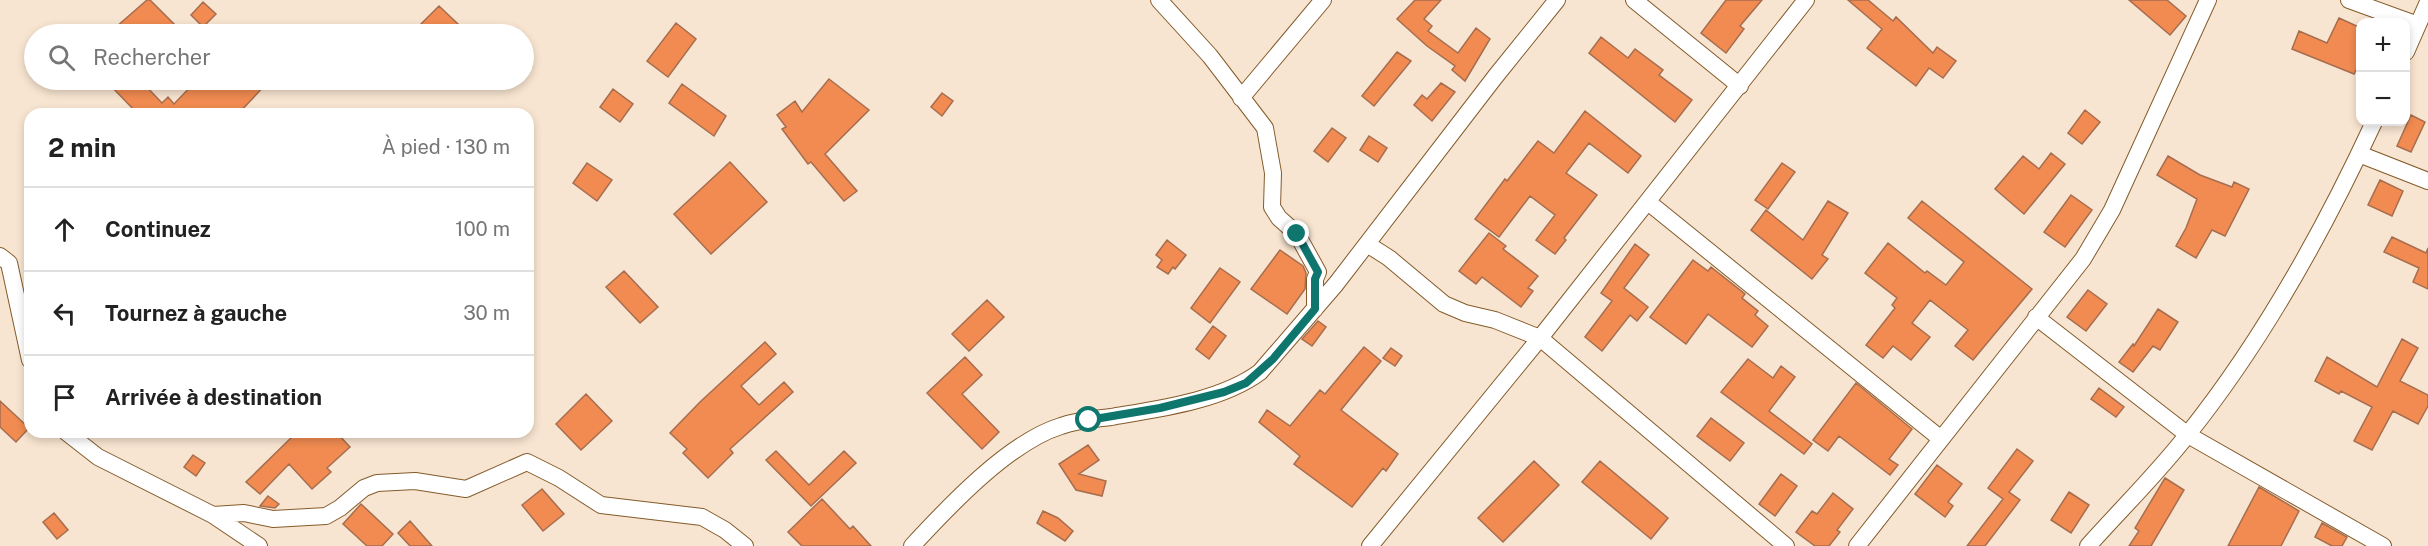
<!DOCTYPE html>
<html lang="fr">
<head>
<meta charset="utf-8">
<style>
	:root { --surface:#fff; --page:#f6f6f6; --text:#222; --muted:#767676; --line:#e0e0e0 }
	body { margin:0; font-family:"Public Sans",sans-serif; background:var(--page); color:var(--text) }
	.controls { position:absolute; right:18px; top:18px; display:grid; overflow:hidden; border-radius:12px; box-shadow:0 3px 9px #0003 }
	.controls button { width:54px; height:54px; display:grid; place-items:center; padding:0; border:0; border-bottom:2px solid var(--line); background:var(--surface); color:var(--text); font:30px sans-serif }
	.stop { position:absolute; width:18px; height:18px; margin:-14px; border:4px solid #0f766e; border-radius:50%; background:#fff }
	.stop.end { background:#0f766e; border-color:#fff; box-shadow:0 2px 6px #0008 }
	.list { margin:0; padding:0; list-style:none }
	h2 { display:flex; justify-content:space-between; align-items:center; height:78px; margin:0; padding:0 24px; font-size:26px }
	h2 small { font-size:20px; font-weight:400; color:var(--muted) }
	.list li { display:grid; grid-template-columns:39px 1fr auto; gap:18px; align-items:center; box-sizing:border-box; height:84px; padding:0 24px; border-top:2px solid var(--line) }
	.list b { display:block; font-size:22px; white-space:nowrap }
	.list em { font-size:20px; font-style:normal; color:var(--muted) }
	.icon { flex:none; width:33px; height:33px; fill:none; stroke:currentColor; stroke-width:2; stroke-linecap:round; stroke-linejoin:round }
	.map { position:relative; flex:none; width:2428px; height:546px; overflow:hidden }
	.search { position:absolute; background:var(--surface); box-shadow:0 3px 9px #0003; left:24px; top:24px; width:510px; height:66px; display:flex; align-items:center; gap:15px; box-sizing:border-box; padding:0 21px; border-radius:33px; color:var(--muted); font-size:22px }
	.panel { position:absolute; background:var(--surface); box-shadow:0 3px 9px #0003; left:24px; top:108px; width:510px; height:330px; border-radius:18px }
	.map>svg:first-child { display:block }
	.building { fill:#f18b51; stroke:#a66d4f; stroke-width:1.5 }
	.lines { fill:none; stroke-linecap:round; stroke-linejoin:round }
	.minor-casing { stroke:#845b2a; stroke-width:18 }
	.minor { stroke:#fff; stroke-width:16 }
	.route { stroke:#0f766e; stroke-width:8 }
</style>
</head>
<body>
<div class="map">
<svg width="2428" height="546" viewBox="0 0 2428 546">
	<rect width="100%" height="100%" fill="#f8e5d1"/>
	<path class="building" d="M147,0H150L178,28L170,34H108Z
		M1415,0H1441L1424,19L1432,26L1428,31L1458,53L1476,28L1490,39L1465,81L1452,70L1455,66L1427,46L1397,19Z
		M1726,0H1762L1740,26L1744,29L1726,53L1701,33Z
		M1848,0H1868L1893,21L1896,17L1933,53L1937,47L1956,61L1943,78L1929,68L1916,86L1867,48L1882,29Z
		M2129,0H2167L2186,16L2170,35Z
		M203,2L216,14L203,27L191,15Z
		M439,6L458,24L447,34H411Z
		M2339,18L2361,28V60L2354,74L2292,49L2299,31L2327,43Z
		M676,23L696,39L668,77L647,61Z
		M1601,37L1628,58L1635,49L1663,70L1659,75L1692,100L1675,122L1589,53Z
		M1397,52L1411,61L1374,106L1362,96Z
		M829,79L869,110L825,154L857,191L844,201L811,162L808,164L782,129L786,127L777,115L795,101L802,112Z
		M105,80H140L162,103L168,97L174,104L197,80H270L238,114H138Z
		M1441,83L1455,92L1432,121L1414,105L1422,95L1427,99Z
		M682,84L726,116L714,136L669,103Z
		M613,89L633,104L620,122L600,107Z
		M942,93L953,101L942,116L931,107Z
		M2085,110L2100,122L2082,144L2068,133Z
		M1585,111L1641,156L1628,173L1589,143L1566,173L1597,195L1564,238L1566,240L1555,254L1536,240L1555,215L1530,196L1499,237L1475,219L1505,179L1507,181L1538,141L1554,153Z
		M2411,115L2425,122L2411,152L2397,146Z
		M1332,128L1346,138L1328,162L1314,151Z
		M1369,136L1387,148L1378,162L1360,150Z
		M2051,153L2065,164L2024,214L1995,189L2023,156L2039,169Z
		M2168,156L2200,175L2232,187L2234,182L2249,189L2225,236L2212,230L2196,258L2176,246L2186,228L2197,199L2157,175Z
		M730,162L767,202L711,254L674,214Z
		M587,163L612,180L597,201L573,183Z
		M1782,163L1795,172L1768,209L1755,200Z
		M2380,180L2403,191L2392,216L2368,205Z
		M2071,195L2092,210L2065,247L2044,232Z
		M1828,201L1848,213L1822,255L1828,259L1812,279L1751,230L1766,210L1803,240Z
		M1922,201L2032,289L1973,360L1955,346L1968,330L1930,300L1912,323L1930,337L1911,360L1893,346L1883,358L1866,345L1895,308L1892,305L1897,298L1865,273L1888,243L1925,273L1927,271L1946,285L1964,262L1908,218Z
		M1489,233L1506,246L1503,249L1538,276L1528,288L1533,291L1521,307L1482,277L1476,284L1459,271Z
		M2392,237L2426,253L2428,248V289L2413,282L2419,268L2384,252Z
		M1167,240L1186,255L1175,269L1173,267L1168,274L1157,267L1162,260L1156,255Z
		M1635,244L1649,255L1624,288L1648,307L1637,321L1630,315L1602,351L1585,337L1612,301L1601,293Z
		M1280,250L1303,266L1306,273L1305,289L1287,314L1251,289Z
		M1693,260L1708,271L1711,267L1745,294L1742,298L1758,311L1755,315L1768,326L1752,347L1708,314L1686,344L1650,317Z
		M1220,268L1240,282L1210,323L1191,308Z
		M624,271L658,307L640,323L606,287Z
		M2088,290L2107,304L2086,331L2067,317Z
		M987,300L1004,317L969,351L952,334Z
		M2158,309L2178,322L2160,350L2153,346L2133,372L2119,362L2133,344L2134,346Z
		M1318,321L1326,327L1312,346L1302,339Z
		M1213,326L1226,336L1209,359L1196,349Z
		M2402,339L2418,348L2400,381L2428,395V406L2418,424L2393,411L2372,450L2354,441L2372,407L2341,391L2339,394L2315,381L2327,357L2377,387Z
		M765,342L776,354L741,386L759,405L784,382L793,392L730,449L733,453L708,478L683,453L687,449L670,433L700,402Z
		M1364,347L1381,361L1341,410L1398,454L1386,471L1383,468L1352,507L1294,464L1300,456L1259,422L1267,410L1290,426L1320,390L1325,394Z
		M1391,348L1402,356L1395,366L1383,358Z
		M965,357L982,375L962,394L999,432L982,449L927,393Z
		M1748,359L1773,378L1781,366L1795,377L1769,411L1812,444L1804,454L1721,392Z
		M1856,383L1912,429L1889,459L1898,465L1890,475L1839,436L1828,451L1813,440Z
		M2099,388L2124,407L2116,417L2091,399Z
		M586,394L612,421L581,450L556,424Z
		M0,401L29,428L16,442L0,427Z
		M1711,418L1744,443L1730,461L1697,436Z
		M304,432H336L350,447L327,468L331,472L312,489L289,464L260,494L246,482L295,434L298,437Z
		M1088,445L1099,460L1079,474L1106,481L1102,496L1076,490L1059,464Z
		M2017,449L2033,461L2009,492L2020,500L1985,546H1967L2003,499L1988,488Z
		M776,451L809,485L844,451L856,463L811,506L766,460Z
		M193,455L205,463L196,476L184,467Z
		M1534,461L1559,485L1503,542L1478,518Z
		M1600,461L1668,518L1651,539L1582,482Z
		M1937,465L1962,484L1948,502L1953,506L1945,517L1915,494Z
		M1781,474L1797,486L1775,516L1759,504Z
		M2165,478L2184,490L2151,546H2129L2139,531L2135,528Z
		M2259,487L2299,511L2281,546H2228Z
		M542,489L564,514L543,531L522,505Z
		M2069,492L2089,505L2071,533L2051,520Z
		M1833,493L1853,509L1837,530L1840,532L1829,546H1815L1796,532L1812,511L1817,514Z
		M268,496L279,504L275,508L260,506Z
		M822,499L850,529L853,526L871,546H802L788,532Z
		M361,504L393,534L382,546H367L343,524Z
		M1043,511L1058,518L1073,531L1065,541L1037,523Z
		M54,513L68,530L57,539L43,522Z
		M410,521L432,546H410L398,533Z
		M2322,523L2347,537L2342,546H2332L2315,537Z"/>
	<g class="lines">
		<defs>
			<path id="minor" d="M1159,0L1210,56L1265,128L1273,173L1272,207L1279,218L1297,234L1318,272L1315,279V309
				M1634,0L1740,86
				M2349,0L2418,25
				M2406,52L2428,2
				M1241,98L1323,0
				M2359,154L2428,181
				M1648,202L1941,439
				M1367,244L1389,258L1444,304L1465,313L1495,320L1540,338L1786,546
				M0,256L9,263L30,360
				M2036,317L2188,435L2383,546
				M66,432L98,457L213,515L259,546
				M213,515L244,513L273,519L326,516L340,508L364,488L377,483L415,481L466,489L527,462L559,478L601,505L702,517L725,530L745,546
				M912,546C949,506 1009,442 1061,426C1078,420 1095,419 1111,417C1158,409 1221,401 1260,372L1336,284L1495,77L1557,0
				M1370,546L1540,338L1806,0
				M1857,546L2083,259L2112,210L2208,0
				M2088,546C2121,509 2158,473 2188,434C2264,339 2323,232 2374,122"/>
		</defs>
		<use href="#minor" class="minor-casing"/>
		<use href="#minor" class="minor"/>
	</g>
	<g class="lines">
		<path class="route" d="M1089,420L1160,408L1224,392L1246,383L1273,359L1315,309V279L1318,272L1297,234"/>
	</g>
</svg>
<div class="controls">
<button>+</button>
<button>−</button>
</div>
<div class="stop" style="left:1089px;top:420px"></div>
<div class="stop end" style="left:1297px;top:234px"></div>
<div class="search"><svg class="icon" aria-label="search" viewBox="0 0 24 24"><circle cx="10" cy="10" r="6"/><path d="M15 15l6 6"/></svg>Rechercher</div>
<section class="panel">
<h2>2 min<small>À pied · 130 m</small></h2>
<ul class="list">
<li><svg class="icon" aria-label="ahead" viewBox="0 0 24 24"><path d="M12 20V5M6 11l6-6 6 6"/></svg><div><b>Continuez</b></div><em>100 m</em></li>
<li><svg class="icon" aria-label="left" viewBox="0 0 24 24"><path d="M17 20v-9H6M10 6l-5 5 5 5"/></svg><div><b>Tournez à gauche</b></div><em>30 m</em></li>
<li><svg class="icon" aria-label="arrive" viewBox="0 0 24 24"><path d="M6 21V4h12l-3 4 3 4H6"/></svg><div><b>Arrivée à destination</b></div></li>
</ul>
</section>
</div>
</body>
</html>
